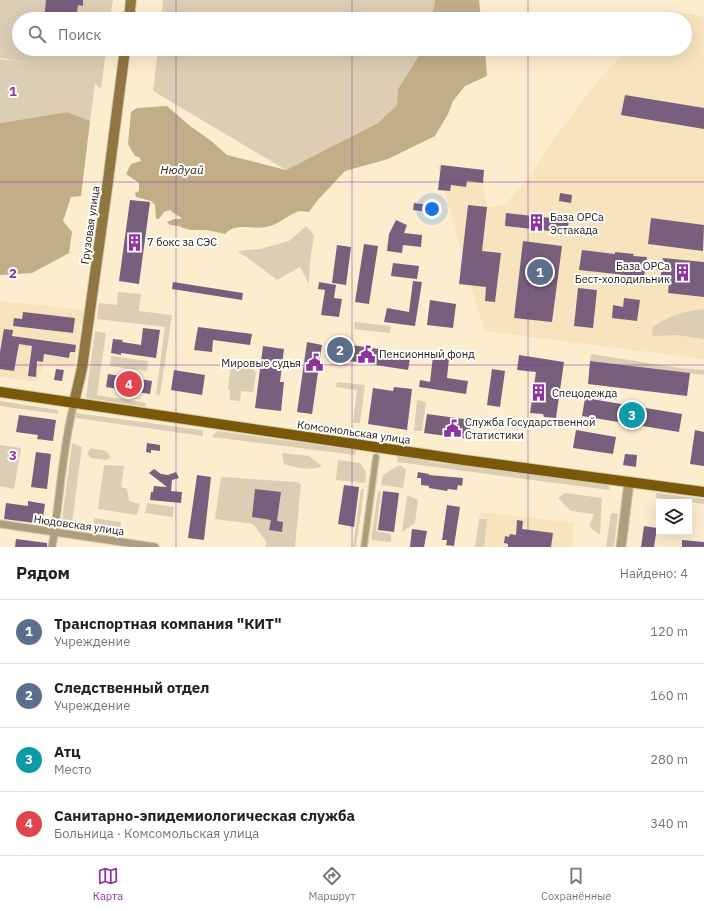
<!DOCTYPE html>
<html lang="ru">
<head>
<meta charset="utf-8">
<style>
	:root { --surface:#fff; --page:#f6f6f6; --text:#202124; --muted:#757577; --line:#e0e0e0; --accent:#8e34a0 }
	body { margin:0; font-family:"IBM Plex Sans",sans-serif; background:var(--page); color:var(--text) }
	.controls { position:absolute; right:12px; bottom:12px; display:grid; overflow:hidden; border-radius:0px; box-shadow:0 4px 16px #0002 }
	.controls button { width:36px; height:36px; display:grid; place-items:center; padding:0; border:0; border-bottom:1px solid var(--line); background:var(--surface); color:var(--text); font:20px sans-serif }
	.you { position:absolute; left:432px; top:209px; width:14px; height:14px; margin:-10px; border:3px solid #fff; border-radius:50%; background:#1a73e8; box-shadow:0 0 0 6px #1a73e833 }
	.badge { display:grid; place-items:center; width:26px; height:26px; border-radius:50%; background:var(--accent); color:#fff; font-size:13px; font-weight:700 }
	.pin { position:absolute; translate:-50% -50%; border:2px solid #fff; box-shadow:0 1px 4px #0006 }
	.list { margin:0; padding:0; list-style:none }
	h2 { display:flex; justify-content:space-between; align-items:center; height:52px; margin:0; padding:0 16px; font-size:17px }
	h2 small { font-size:13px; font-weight:400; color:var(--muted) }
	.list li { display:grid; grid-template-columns:26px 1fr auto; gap:12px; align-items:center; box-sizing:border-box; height:64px; padding:0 16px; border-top:1px solid var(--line) }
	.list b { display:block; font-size:15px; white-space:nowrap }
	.list p { margin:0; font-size:13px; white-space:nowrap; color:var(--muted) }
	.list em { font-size:13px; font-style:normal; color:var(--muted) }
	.icon { flex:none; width:22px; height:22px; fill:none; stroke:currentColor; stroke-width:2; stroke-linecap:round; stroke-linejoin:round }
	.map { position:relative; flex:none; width:704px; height:547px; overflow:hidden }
	.search { position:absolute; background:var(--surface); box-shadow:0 4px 16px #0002; left:12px; right:12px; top:12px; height:44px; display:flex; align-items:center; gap:10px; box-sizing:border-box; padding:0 14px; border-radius:22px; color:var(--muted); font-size:15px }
	.sheet { height:308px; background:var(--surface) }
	nav { display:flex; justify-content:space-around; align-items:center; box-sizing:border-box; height:56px; border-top:1px solid var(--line); background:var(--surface); font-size:11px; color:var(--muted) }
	nav a { display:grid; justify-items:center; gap:2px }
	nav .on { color:var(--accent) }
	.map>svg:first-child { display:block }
	.built { fill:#f7e3be }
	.green { fill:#dbceb4 }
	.water { fill:#c1ae89 }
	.building { fill:#785f7d }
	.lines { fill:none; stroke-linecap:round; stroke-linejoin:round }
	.pedestrian-casing { stroke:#d5c8ae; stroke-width:8 }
	.minor-casing { stroke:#d5c8ae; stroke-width:9 }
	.tertiary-casing { stroke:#d5c8ae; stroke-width:11 }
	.secondary-casing { stroke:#d5c8ae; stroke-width:12 }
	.primary-casing { stroke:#d5c8ae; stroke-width:12 }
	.pedestrian { stroke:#af9e7b; stroke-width:5.5 }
	.minor { stroke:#af9e7b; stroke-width:7 }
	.tertiary { stroke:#af9e7b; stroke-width:9 }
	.secondary { stroke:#907641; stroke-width:10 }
	.primary { stroke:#795907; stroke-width:10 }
	.grid { fill:none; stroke:#8e34a0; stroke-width:1; stroke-opacity:0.55 }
	.labels { text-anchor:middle; stroke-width:4; stroke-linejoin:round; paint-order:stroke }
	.poi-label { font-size:11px; fill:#262015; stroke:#fff; text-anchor:start }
	.street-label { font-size:11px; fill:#262015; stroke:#fff }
	.water-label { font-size:12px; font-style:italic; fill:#382a0a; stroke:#fff }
	.grid-label { font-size:13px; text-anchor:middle; font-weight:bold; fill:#8e34a0; stroke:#fff; stroke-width:4; stroke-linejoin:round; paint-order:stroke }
</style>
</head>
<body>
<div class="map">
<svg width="704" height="547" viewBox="0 0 704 547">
	<rect width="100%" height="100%" fill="#fcedcf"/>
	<path class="built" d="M666,10L704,17V359L484,331L437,165L484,170L483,183L487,207L505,205L532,174L548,147L599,79L629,49H685V19H658Z
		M0,301L84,310L74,365L72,368L44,364L36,382L0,377Z
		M480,512L574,523L572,547H476Z"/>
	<path class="green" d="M0,0H113L110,19H19V49H106L101,89L95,84L90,121L67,112L0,123V59L30,63L0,58Z
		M163,0H435L432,19H161Z
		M158,49H423L398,89L397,105L378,123L286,170L153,91Z
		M306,226L314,235L310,262L309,284L300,267L277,280L248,258L237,251L260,249L289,241Z
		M118,292L141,294L139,311L172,315L160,395L156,394L165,327L97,319L99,303L117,305Z
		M704,309V339L677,335L653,336L652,328C667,316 685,311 704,309Z
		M355,322L391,326L390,333L354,329Z
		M95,331L106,333L97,395L146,403L145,407L86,398Z
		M591,354L680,368L704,370V375L590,361Z
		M111,356L148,361L147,371L110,366Z
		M236,364L250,365L256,373L253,392L241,391L240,401L230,400V390L228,389L230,370Z
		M337,382L365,385L360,423H353L357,390L336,387Z
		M417,400L426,402L422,431H414Z
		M0,401L58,410V414L0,406Z
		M76,413L201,430L203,431V436L76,418Z
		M218,431L356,450L355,455L212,437L214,434Z
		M72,443L82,447L71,530L61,528Z
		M0,445L21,448L14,489L0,486Z
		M91,448L106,451L111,457L106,460L90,458L87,453Z
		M282,453L309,456L322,466C310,472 296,467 284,464Z
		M398,455L422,458L431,462L446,464L453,462L610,484L609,490L397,462Z
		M338,460L360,463L366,472L365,483L336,480Z
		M104,465L124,466L121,487L127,489L129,501L140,504L137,515L98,509Z
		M398,466H402L406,470L403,488L381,485L383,475Z
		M221,477L296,482L301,484L295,547H266V541L253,524L215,519Z
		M361,489H364L356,547H353Z
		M378,491L381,492L376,531L391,534V542L371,540L370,547Z
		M565,493L602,498L600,535L589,526L594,514L571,511L558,498Z
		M656,493L704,499V504L656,498Z
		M407,495L418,500L415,523L402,532Z
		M147,503L174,507L173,517L145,513Z
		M611,513L618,514L614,547H606Z
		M94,518L121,522L120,535L93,531Z
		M479,519H487L484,547H475Z"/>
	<path class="water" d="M435,0H479L481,19H432Z
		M423,49H485L487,76L465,86L453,101L448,114L435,136L388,159L345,171L317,201L309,212C305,212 300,210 297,212C286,216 278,225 266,227C252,230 236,222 225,234L207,230H191L183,228L179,226L170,225L167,222L174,219H182C179,215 174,214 170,210L164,212L159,219H156L155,205L151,201L136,197L135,193L139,191V183L126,174L131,164L141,161L139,157L135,156L128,144L131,112L137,108L167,106L190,126L210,140L227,155L286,170L378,123L397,105L398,89Z
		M67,112L90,121L81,196L71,197L63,221L72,232L69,253L32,273L0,275V123Z"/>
	<path class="building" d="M46,0H83V6L78,5L76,19H44Z
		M625,95L704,108V129L621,115Z
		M441,165L484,170L483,183L467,181L466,187L451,185L450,191L438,190Z
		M560,193L572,195L571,203L559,201Z
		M130,200L150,202L139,284L119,281Z
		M414,203L429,205L428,212L413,210Z
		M468,205L487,207L482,251L501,253L495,302L485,301L486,287L459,284Z
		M506,213L569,220L567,233L505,226Z
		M651,218L704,225L703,251L648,244Z
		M396,220L407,225L404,233L422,235L421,247L403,245L402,253L387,251L389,234Z
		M523,241L562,246L552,322L514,318Z
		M364,244L378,246L369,304L355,302Z
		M337,245L351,247L346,285L332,283Z
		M582,250L615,254V252L634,254L633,256L647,257L644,277L579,270Z
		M663,258L704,262V297L668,293L669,283L660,282Z
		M393,263L419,266L417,279L391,276Z
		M413,281L422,282L415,326L384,322L387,308L409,312Z
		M173,282L243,293L242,300L172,289Z
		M319,282L336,285L334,298L342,299L339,317L321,315L325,290L318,289Z
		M578,288L597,290L593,328L574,326Z
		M624,298L640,300L637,321L612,318L613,305L623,307Z
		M430,300L456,304L453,328L427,325Z
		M23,312L75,318L73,333L13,326L14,318L22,319Z
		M198,327L252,334L250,345L213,340L212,352L194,350Z
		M143,328L160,330L156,358L121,353V355L111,353L113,339L123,340L122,342L141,345Z
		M4,329L13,330L12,336L76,345L75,352H70L69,358L44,354L43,362L37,361L36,377L28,376L32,346L19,344L14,371L0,369V352Z
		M307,342L322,345L312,414L297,412Z
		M339,343L411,354L408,370L337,359Z
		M263,346L284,349L280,382H284L281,411L255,408Z
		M519,355L564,362L556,418L544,417L543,414L530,413L536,372L517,370Z
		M433,356L449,358L447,378L468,381L466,394L419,387L420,380L430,382Z
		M590,361L690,373L687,396L588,384Z
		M56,369L64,370L62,381L54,380Z
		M492,369L505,371L500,407L487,405Z
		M174,370L205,375L202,395L171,390Z
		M108,374L152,381L150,394L106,387Z
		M394,387L412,389L407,430L368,424L373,388L393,391Z
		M585,398L682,414L679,432L582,416Z
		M427,414L471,420L469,439L424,433Z
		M19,415L56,420L53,441L37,439L38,435L16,432Z
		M576,430L616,437L613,454L573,448Z
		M695,430L704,432V466L690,464Z
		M147,443L160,445V451L151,450V453L146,452Z
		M36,452L51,454L47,489L31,487Z
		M625,454L637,455L636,467L623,465Z
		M154,469L161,474L168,475L176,472L179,478L172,480L171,491L182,492L181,503L150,500L151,492H153L154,486L167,487L149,473Z
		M418,472L429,474V475L463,478L462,486L458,485L457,490L448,489L447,491L429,488V486L421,485V478H417Z
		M197,475L211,477L204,540L188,538Z
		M344,485L359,487L354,527L338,524Z
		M255,489L281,492L277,521L283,522L282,532L269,530L271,520L252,517Z
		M383,491L399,493L394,532L378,530Z
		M28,501L45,504L42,524L4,519L6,503L28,506Z
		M447,505L460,507L454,546L446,545L447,540H442Z
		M517,520L523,521L522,529L553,533L551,547H508V544L504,543L505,536L509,537L510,534L516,535Z
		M644,526L657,528L654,547H641Z
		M412,529L427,531L424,547H410Z
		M16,539L47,543V547H15Z
		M682,540L704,542V547H682Z"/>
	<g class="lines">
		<defs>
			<path id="pedestrian" d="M364,547L376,457"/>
			<path id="minor" d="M0,524L155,547
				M52,547C60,499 62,450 74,403"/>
			<path id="tertiary" d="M621,547L629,482"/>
			<path id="secondary" d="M129,19L131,0
				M74,403L82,368L108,181L125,49"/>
			<path id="primary" d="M0,392L464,460L704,492"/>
		</defs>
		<use href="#pedestrian" class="pedestrian-casing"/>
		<use href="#minor" class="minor-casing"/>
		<use href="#tertiary" class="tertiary-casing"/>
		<use href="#secondary" class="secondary-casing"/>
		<use href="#primary" class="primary-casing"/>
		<use href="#pedestrian" class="pedestrian"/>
		<use href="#minor" class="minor"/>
		<use href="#tertiary" class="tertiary"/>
		<use href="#secondary" class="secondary"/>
		<use href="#primary" class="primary"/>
	</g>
	<path class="grid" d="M176,0V19M352,0V19M528,0V19M176,49V547M352,49V547M528,49V547M0,182H704M0,365H704"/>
	<defs>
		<symbol id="building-bare" viewBox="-9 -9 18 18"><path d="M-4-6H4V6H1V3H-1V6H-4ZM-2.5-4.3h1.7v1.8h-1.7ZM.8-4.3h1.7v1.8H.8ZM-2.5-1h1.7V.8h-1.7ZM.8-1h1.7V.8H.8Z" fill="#8e34a0" stroke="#fff" stroke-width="2.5" paint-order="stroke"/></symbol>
		<symbol id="civic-bare" viewBox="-9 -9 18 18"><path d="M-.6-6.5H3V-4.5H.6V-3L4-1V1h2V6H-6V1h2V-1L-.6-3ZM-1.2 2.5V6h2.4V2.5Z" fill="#8e34a0" stroke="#fff" stroke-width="2.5" paint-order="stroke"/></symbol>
	</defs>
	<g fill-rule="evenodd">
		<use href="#building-bare" x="524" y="210" width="25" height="25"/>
		<use href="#building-bare" x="122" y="230" width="25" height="25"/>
		<use href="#building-bare" x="670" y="260" width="25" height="25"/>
		<use href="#civic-bare" x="354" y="342" width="25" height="25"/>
		<use href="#civic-bare" x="302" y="350" width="25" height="25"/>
		<use href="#building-bare" x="526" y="380" width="25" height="25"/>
		<use href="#civic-bare" x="440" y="416" width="25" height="25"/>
	</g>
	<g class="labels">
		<g class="poi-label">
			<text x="550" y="221">База ОРСа<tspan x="550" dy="13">Эстакада</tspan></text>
			<text x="147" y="246">7 бокс за СЭС</text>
			<text x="670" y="270" text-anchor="end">База ОРСа<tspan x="670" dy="13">Бест-холодильник</tspan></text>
			<text x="379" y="358">Пенсионный фонд</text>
			<text x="301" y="367" text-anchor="end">Мировые судья</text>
			<text x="552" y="397">Спецодежда</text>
			<text x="465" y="426">Служба Государственной<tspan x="465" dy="13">Статистики</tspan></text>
		</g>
		<g class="street-label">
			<text transform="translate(90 225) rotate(-82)" y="4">Грузовая улица</text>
			<text transform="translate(354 432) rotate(8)" y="4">Комсомольская улица</text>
			<text transform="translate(79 525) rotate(8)" y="4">Нюдовская улица</text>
		</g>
		<g class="water-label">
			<text x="182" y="174">Нюдуай</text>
		</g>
	</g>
	<g class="grid-label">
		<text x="13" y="96">1</text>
		<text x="13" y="278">2</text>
		<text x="13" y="460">3</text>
	</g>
</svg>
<div class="controls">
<button><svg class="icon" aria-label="layers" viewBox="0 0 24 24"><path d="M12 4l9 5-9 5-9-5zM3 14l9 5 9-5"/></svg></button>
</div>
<div class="you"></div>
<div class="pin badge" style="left:540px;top:272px;background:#5c6f8a">1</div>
<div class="pin badge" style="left:340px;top:350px;background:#5c6f8a">2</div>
<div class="pin badge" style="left:632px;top:415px;background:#0f9aa8">3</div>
<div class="pin badge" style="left:129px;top:384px;background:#e0444e">4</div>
<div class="search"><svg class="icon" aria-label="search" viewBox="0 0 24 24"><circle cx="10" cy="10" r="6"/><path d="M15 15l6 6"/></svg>Поиск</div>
</div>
<section class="sheet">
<h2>Рядом<small>Найдено: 4</small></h2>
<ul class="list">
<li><span class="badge" style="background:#5c6f8a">1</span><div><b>Транспортная компания &quot;КИТ&quot;</b><p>Учреждение</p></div><em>120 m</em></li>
<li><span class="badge" style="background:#5c6f8a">2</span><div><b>Следственный отдел</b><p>Учреждение</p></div><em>160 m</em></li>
<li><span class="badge" style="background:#0f9aa8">3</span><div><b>Атц</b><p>Место</p></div><em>280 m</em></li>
<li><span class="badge" style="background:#e0444e">4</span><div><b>Санитарно-эпидемиологическая служба</b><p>Больница · Комсомольская улица</p></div><em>340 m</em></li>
</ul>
</section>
<nav>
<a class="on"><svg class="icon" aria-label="map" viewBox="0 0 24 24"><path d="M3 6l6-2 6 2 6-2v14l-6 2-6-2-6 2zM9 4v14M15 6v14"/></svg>Карта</a>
<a><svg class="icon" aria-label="directions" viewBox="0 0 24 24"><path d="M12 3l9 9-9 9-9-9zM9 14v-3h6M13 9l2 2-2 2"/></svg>Маршрут</a>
<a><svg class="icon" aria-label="saved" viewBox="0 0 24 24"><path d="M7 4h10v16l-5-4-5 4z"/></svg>Сохранённые</a>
</nav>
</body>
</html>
